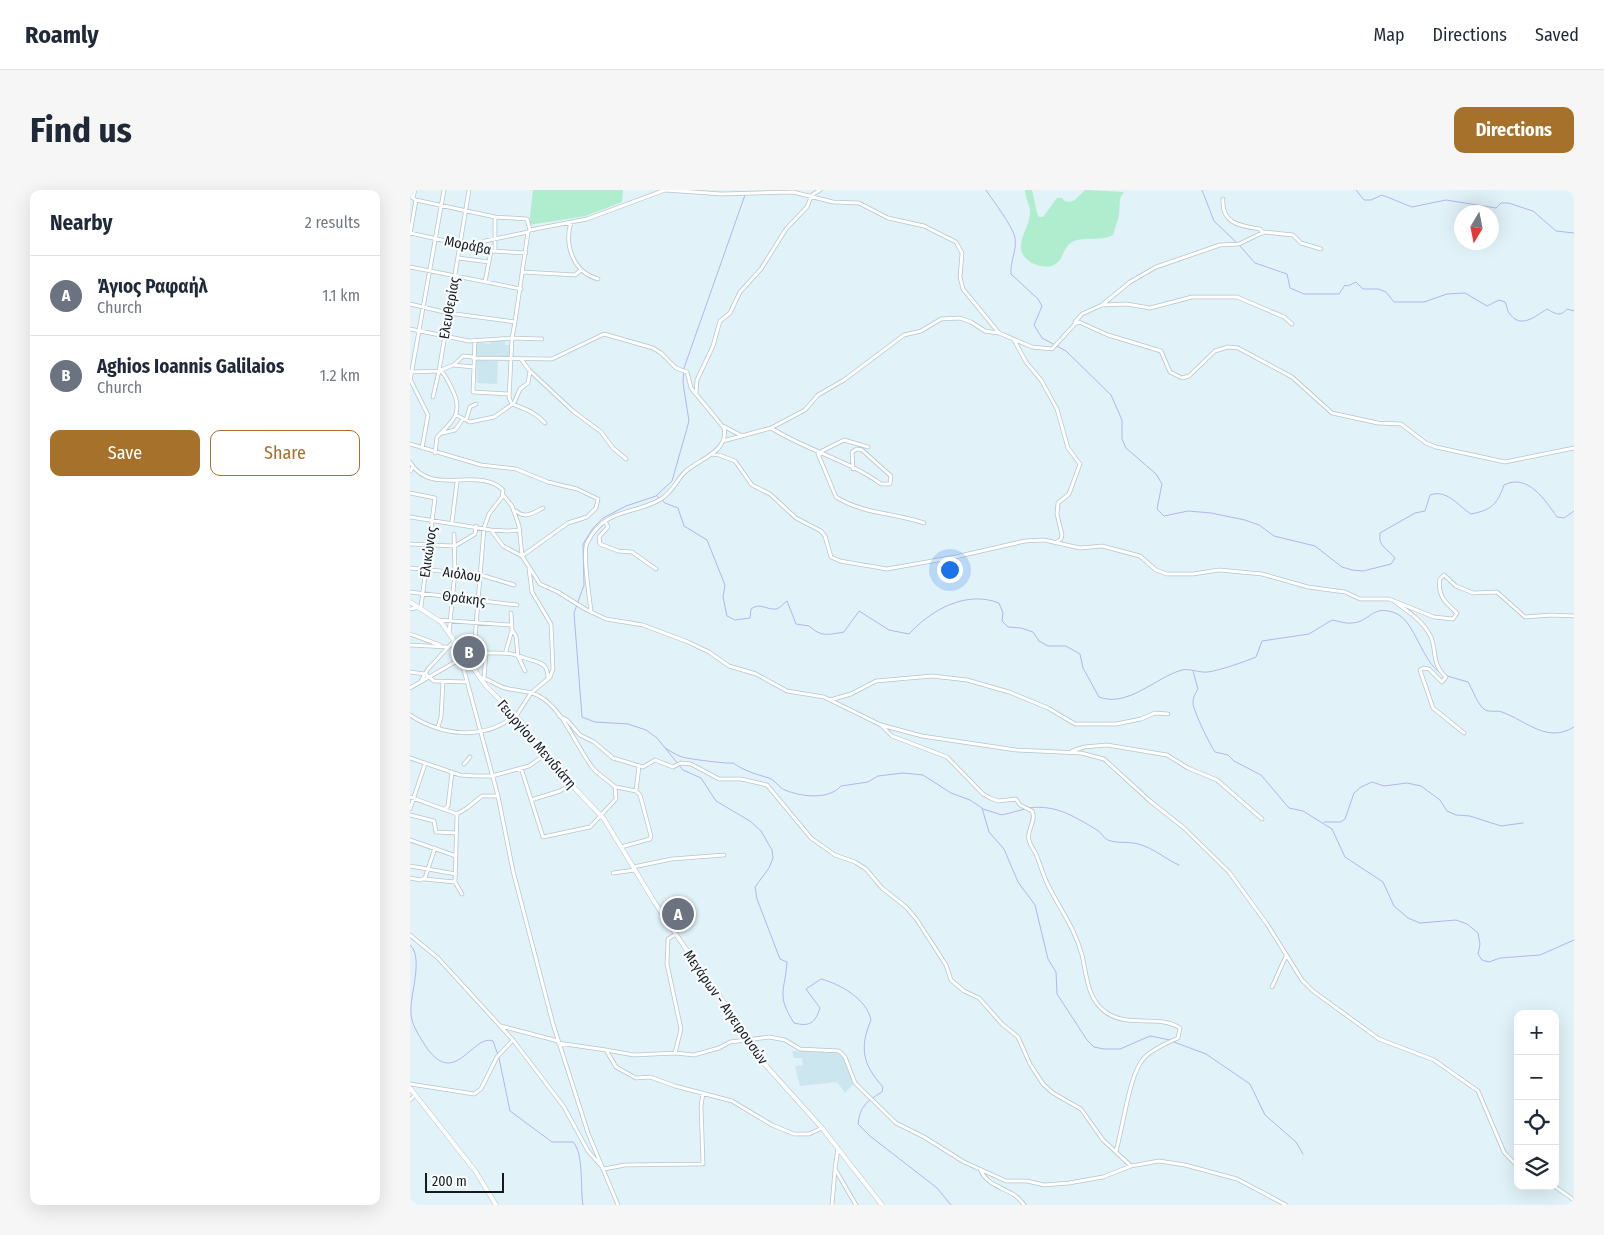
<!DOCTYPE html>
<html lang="en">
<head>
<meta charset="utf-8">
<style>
	:root { --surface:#fff; --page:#f6f6f7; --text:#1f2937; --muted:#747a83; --line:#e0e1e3; --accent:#a6712b }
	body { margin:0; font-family:"Fira Sans Condensed",sans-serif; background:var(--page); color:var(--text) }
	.controls { position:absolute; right:15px; bottom:15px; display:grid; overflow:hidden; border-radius:10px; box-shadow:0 5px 20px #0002 }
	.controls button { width:45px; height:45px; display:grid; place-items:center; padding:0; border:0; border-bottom:1px solid var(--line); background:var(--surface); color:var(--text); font:25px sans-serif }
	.compass { position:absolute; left:1044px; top:15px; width:45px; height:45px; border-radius:50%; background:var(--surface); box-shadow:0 5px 20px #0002; rotate:190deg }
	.scale { position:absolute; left:15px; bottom:12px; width:79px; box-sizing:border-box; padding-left:5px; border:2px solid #151b1d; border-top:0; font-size:14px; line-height:18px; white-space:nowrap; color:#151b1d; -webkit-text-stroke:4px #f9fcfe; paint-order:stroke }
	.you { position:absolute; left:539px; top:379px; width:18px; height:18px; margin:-12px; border:4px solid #fff; border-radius:50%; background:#1a73e8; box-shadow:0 0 0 8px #1a73e833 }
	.badge { display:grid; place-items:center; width:32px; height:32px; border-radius:50%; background:var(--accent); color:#fff; font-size:16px; font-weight:700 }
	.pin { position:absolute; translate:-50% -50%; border:2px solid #fff; box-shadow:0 1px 5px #0006 }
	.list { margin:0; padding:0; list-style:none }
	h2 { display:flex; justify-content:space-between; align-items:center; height:65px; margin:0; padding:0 20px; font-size:21px }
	h2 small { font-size:16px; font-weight:400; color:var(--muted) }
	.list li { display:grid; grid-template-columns:32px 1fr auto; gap:15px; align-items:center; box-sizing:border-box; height:80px; padding:0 20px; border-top:1px solid var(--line) }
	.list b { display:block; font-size:19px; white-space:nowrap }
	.list p { margin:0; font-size:16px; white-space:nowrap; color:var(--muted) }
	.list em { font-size:16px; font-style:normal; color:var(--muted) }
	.actions { display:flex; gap:10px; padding:15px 20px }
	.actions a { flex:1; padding:11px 0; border:1px solid var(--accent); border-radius:10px; text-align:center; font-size:18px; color:var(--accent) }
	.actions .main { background:var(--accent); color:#fff }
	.icon { flex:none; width:28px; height:28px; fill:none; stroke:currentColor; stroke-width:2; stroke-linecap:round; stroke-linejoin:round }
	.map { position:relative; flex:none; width:1164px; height:1015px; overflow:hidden; border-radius:10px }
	header { display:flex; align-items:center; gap:30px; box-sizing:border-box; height:70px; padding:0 25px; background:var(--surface); border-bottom:1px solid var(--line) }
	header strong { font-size:24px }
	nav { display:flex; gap:28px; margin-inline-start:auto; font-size:18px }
	.intro { display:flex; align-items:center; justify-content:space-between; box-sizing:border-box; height:120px; padding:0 30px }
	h1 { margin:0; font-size:35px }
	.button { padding:12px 22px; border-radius:10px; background:var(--accent); color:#fff; font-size:18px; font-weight:700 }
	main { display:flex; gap:30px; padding:0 30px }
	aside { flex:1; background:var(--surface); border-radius:10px; box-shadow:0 5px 20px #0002 }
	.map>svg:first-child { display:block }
	.built { fill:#cce6f0 }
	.green { fill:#b0edce }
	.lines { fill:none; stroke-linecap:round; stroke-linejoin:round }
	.stream { stroke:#b5b4ee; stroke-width:1 }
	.minor-casing { stroke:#b5c5cb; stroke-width:4.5 }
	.major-casing { stroke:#b5c5cb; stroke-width:5 }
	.minor { stroke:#fff; stroke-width:3 }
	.major { stroke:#fff; stroke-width:4 }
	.labels { text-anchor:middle; stroke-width:4.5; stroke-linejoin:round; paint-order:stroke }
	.street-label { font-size:14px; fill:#151b1d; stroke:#f9fcfe }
</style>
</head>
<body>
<header>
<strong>Roamly</strong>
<nav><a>Map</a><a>Directions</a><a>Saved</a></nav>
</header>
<div class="intro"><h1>Find us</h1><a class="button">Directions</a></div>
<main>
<aside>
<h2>Nearby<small>2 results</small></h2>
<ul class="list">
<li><span class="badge" style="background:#6b7280">A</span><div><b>Άγιος Ραφαήλ</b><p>Church</p></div><em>1.1 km</em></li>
<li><span class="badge" style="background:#6b7280">B</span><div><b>Aghios Ioannis Galilaios</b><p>Church</p></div><em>1.2 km</em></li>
</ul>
<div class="actions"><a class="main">Save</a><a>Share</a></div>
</aside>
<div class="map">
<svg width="1164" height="1015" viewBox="0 0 1164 1015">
	<rect width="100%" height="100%" fill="#e1f2f9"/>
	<path class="built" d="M81,150L95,151V155H99V168L65,166L66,152L80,154Z
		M66,170L88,171L87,194L67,193Z
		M382,861L426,862L437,872L443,894L435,903L427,892L390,896L385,876L393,875L392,868H384Z"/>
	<path class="green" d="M123,0H213L212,12L176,26L119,35Z
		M615,0H622L627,23L629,27H633L647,8H652L654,11C665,14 667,7 675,0L714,2L710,8L709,26L703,45C689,52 673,46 662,52C652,58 654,70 644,75C637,78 628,76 622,73C598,59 620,41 620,22C620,14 615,8 615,0Z"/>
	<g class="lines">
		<path class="stream" d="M576,0C583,11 603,36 605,48C607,61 600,71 601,84L628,109L632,116L624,135L632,148L656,161L701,205L712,230V249L716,258L746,284L752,294L747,319L754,326L778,321L801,323L835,330L849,335L864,346L905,356L932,377L942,380L953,381L981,374L985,368C977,358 968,357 970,343L1005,323L1015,321L1020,305C1037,299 1047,315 1061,324C1081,320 1087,315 1094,295C1118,283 1135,310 1147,327L1154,328L1164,321
			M792,0L804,31L827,53
			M946,0L954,10H961L972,5L1002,17L1036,10L1086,18L1091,13H1098L1123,21L1146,41L1164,43
			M335,5L274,178L273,193L279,231L262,291L246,306L216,316L193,328L183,338L173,354L174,395L164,423L172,527L185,532L218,534L236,540L247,548L273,580L291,588L306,611L340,631L351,641L362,660L363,668L359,678L345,697L347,709L370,769L377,772C375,801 366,805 384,833C400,837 405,833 410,818L396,799L411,789C430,794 457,809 461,830C449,858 453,875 473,897L472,902C457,911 450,916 448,934L460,946L527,998L541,1015
			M830,56L845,73L877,84L880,98L894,104H929L935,95L938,96L946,92L953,99H968L976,102L984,112H1014L1037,104L1055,103L1077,116L1089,110L1095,112C1097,116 1097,120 1099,123C1111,140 1125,126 1137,119C1146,124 1150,127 1157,119L1164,121
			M247,306L255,313L268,318L274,336L297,350L315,395L313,407L317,426L325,430L340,428L341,419C350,412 356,420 366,419C370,418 373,414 377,411L386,434L399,436C412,447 416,445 434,442L449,421L479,440L499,444C521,420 556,400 589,413L593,423L592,431L598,437L611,438L623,442L629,451L638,456H656L670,464L673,478L689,507C718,518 746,487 772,480C779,478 790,483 798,482C811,480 834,472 846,467L852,451L899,444L922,430C928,431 936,434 942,433C961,432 961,414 985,423C1005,430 1012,473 1031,483
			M783,481L788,499C785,504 783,507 783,514C784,522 800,555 805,562L818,565L824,571L851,585L879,618L893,621L922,639L935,667L973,692L984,716L998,728L1010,733L1046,730L1057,734L1068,743L1070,754L1068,764L1072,770L1079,772L1090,768L1130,765L1164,750
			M1037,486L1058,492C1063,500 1067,514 1074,519C1079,523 1086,520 1092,522C1117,531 1137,554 1164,537
			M255,558C260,561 266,565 272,567C279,569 317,574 323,573C335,581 345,584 359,588C365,590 369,598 375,600C391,607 419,610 431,596L458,592L468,586L493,583L513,585L541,603L560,610L572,618L579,642L594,659L608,692L625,715L638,769L646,782L647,804L677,850L684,857L694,859H710L740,846L760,850
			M619,618C646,614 665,627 687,640C692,643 693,648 698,650C708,654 718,651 728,654C744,658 755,669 769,675
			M573,619L592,625L615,619
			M914,632H931L935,629L944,603L951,597L962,592L974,596L997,593L1011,596L1030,610L1037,621L1046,625L1060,626L1091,636L1113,633
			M0,755C14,766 0,805 1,822C1,831 5,839 10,847C43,907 61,843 83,851L89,868L100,921L142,952H163C174,963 170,998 173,1015
			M764,852L796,864L840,894L855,925L886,952L893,964"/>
		<defs>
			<path id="minor" d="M255,0L312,4L383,2L423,12L449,13L478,28L514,36L546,52L552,63L550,87L553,99L589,143L622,157L642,159L665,134L669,132L698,145L751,161L760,182L772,188L779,186L805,161L818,157L828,158L882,187L922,223L968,233L991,234L1016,253L1026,257L1095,272L1164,258
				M0,6L6,10L85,27V61
				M3,7L5,0
				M813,9C811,34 831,36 850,39L853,43
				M85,27L117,29L120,40
				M161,32C154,55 163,82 188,89
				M120,40L177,29L255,0
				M0,43L81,61L116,63
				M0,44L6,10
				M65,58L75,51L118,42
				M48,68L79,72
				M0,77L111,99
				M113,82L165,85L171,80
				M75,92L81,61
				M0,114L38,123L105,132L118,42L120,40
				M692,115L720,92L746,77L810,55L829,54L854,42L883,45L891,53L911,59
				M665,132L672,124L692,115L717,114L740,118L782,107H827L874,127L882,134
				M0,139L59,151L102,148L105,132
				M132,149L102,148L99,208L102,214C115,219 125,222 135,233
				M65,150L63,202L99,204
				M604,150L616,172L631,190L647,219L658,258L670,274L659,304L648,313L647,324L652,345L651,349L645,353
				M63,168L142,169L194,144L243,158L251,163L266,178L277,182L281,198L314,238C319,261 290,269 276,281C266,290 264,301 251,309C223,326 196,316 177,353C172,364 180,409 181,422
				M111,169L119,180L163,221L191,242L203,258L216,269
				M44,175L53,166L63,167
				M29,181L59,0
				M1,182L29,181L43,175L63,177
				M0,189L18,225L12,258
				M0,191L34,0
				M286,203L287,190L303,156L310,131L320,123L330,102L351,79L376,39L397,17L402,5L410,0
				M23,207L29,181L32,182C36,186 39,193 42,199C54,223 43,231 27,247L25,263
				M46,225L60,232L84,227L104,213L110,199L118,193L120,181
				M56,230L60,217L66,214
				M313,236L332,246
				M361,238C396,260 438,270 471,294H480L481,286L452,260L447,259L442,262L443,279
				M33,243L45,240L53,229
				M313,251L361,238L395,220L408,205L434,190L494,145L511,141L531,129L550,128L561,132L575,141L588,143
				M0,254L71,275L106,279L138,292L167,299L188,309L186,318L177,327L158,333L112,366
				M301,264L309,265L325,271L342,295L360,304L386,328L411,341L415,346L421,367L430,371L477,379L545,367L615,351L634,350L670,358L692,356L730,366L746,380L757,384H783L809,380L852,384L898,397L935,402L950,409H979L1024,427L1043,429L1047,423C1036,413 1027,406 1030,389L1034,385L1046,396L1063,403L1087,402L1115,427L1141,425L1164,426
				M408,264L426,307C453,324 485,323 514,333
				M411,264L412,261L434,250L458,257
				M0,272C21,308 68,275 93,300L92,307L79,324L74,338L65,448L50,459
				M0,281L3,277
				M0,303L25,308L11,417L0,419
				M93,305L102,316
				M102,316L109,336L112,365
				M106,321C115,329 123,323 133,318
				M0,327L81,340L93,356L112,366L130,394L148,402L175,419L196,429L233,435L278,452L299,462L319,476L346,484L377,501L414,507L471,535L512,546L606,560L671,563L694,569L740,611L774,638L819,682L857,734L892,790L903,801L969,849L1024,870L1068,901L1094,962L1108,977
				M195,331L198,337L189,347L190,354L208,361L222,362L246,379
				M42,332L47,292
				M80,340L98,341L110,340
				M0,354L44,356
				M45,356L65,344L66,336
				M0,378L71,385L104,395
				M0,402L107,415
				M985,412C999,422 1013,431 1021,447C1027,462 1021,473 1036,487L1032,492L1019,479L1014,478L1010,480L1023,518L1054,543
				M28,430L101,435
				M102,440L106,446L108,466L115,481
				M39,443L45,382L44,344
				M0,444L30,455
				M63,452L76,463C94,463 99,462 115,468C128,473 138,471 138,489
				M0,455L37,457
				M96,461L102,440L101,423
				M51,469L88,606L103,681L143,834L178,943L208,1015
				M0,482L15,484L24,491L57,492
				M70,488C79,488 85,495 95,498C105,501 118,500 129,506C153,519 166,556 182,577C188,585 198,590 205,597L206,609L180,637L133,647L111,578
				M74,488L76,463
				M11,491L18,479L44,451
				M0,498L52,468
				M420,510L441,504L466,491L522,486L557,490L599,502L638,518L665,534H706L731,529L745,523L758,524
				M0,525C32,546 75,551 105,525
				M106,526L121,503L140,487L143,479L141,434L122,402L119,379
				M149,526L157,530L170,545L184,552L203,568L233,577L245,570L263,577L271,573L281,574L309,589H331L357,595L401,648L425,665L445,672L456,679L472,698L496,717L507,730L536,775L541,790L554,801L569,808L592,834L608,847L620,874L633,894L643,903L671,919L693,950L721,976
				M472,536L482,546L537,567L573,604L580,608L588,611L606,609L610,615L622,621C627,631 616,640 619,650C620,655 624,660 626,664C630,674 633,684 637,693C649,718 664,736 672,765C677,786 677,810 697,823C719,838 750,824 770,838L768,848C757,853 742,859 734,868C719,884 713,938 706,961
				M28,537L31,527L33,492
				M662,561L674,557L697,555L757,565L778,578L807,590L852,629
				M0,568L50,585L66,586H82L119,576L136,564
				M54,574L60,567
				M206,597L226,601L230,605L241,646L240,649L211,657
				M226,601L229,576
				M0,607L47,624L57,618L72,606H88
				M121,610L150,601L161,594
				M0,619L15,574
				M35,619L38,616L42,582
				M47,624L45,692L52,704
				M0,625L24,631L26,642L47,643
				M0,650L46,666
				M0,676L46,684
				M223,677L262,669L314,665
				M203,683L225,680
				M0,688L10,690L15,688L25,658
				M14,689L45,692
				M0,745L28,768L103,850L154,917L178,961L194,979L215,975L293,974L291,916L293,903
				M862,797L876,766
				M91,836L148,851
				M148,853L196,860L206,877L226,888L240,887L265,896L322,911L362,935L384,944H399L412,938
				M196,860L224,865L265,863L271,839L257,774L258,749L266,744
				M265,863L284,865L309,858L320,852L359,847L375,850L390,859L429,861L435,867L445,893L486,933L514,947L554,972L596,991H617L634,995L659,993L693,987L721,976L749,971L775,975L827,989L876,1015
				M0,894L64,904L71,899L87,867L103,850
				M0,910L5,905
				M428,958L425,979L446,1015
				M571,981C579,999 604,998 614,1015
				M1144,996L1164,1010
				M422,1015L425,980"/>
			<path id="major" d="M0,412L31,432L76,496L110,530L155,588L194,629L245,713L286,774L327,830L351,870L412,938L472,1015
				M0,898L66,982L86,1015"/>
		</defs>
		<use href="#minor" class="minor-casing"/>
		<use href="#major" class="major-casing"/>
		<use href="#minor" class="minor"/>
		<use href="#major" class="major"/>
	</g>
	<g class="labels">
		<g class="street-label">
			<text transform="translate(58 55) rotate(12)" y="5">Μοράβα</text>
			<text transform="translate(39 118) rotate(-80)" y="5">Ελευθερίας</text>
			<text transform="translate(18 362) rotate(-82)" y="5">Ελικώνος</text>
			<text transform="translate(52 384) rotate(8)" y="5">Αιόλου</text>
			<text transform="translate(54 408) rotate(7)" y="5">Θράκης</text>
			<text transform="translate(127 554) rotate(49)" y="5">Γεωργίου Μενιδιάτη</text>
			<text transform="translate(316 817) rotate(55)" y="5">Μεγάρων - Αιγειρουσών</text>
		</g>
	</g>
</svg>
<div class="controls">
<button>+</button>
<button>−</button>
<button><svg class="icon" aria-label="locate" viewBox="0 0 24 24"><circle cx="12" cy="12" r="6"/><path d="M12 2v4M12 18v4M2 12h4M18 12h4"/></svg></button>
<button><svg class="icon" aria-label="layers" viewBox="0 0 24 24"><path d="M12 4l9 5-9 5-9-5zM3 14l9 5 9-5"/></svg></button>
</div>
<svg class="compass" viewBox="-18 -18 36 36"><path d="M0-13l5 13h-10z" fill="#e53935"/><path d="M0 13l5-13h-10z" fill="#747a83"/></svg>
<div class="scale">200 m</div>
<div class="you"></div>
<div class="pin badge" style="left:268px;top:724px;background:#6b7280">A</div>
<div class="pin badge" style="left:59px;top:462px;background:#6b7280">B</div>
</div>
</main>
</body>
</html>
